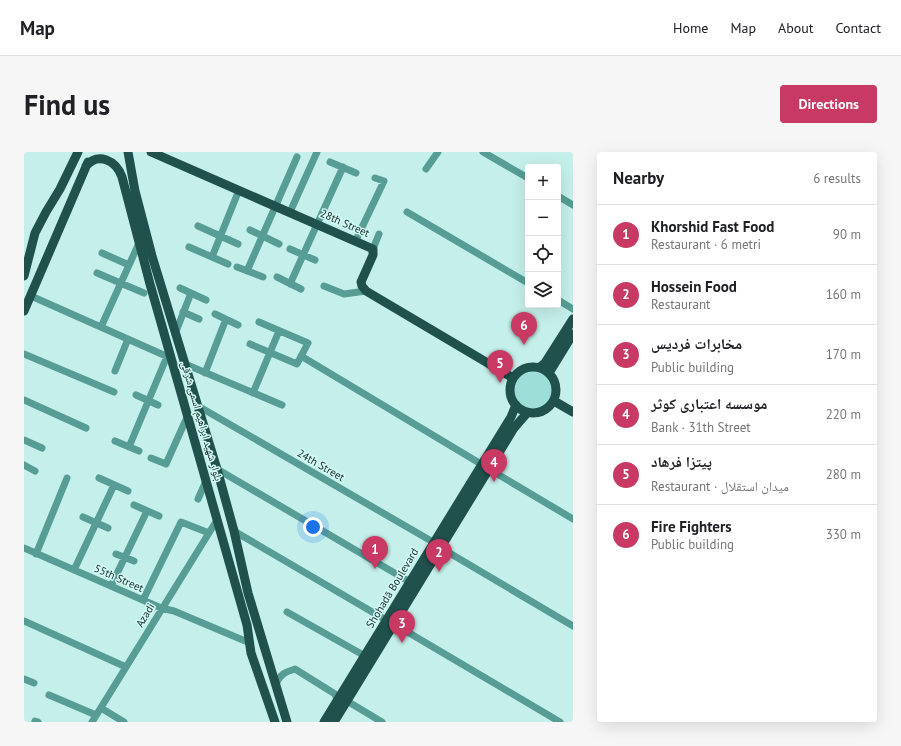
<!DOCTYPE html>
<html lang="en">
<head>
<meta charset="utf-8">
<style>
	:root { --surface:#fff; --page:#f6f6f6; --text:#202124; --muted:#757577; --line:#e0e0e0; --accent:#c83963 }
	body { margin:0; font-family:"PT Sans","Noto Naskh Arabic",sans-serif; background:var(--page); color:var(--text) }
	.controls { position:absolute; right:12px; top:12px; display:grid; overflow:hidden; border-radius:4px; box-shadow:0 4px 16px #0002 }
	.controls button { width:36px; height:36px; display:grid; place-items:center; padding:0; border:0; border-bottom:1px solid var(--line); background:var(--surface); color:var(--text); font:20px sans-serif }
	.you { position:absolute; left:289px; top:375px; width:14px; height:14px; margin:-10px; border:3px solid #fff; border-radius:50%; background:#1a73e8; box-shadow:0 0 0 6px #1a73e833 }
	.badge { display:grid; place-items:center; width:26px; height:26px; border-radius:50%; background:var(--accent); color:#fff; font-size:13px; font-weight:700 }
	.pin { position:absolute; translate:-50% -33px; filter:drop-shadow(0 1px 2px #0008) }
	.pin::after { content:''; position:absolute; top:21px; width:14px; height:12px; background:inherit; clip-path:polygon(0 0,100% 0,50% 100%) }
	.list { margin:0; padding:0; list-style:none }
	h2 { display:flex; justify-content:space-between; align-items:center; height:52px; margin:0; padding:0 16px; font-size:17px }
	h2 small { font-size:13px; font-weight:400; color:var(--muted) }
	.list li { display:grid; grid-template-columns:26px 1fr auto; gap:12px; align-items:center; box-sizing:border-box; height:60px; padding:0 16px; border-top:1px solid var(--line) }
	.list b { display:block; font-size:15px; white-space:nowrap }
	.list p { margin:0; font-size:13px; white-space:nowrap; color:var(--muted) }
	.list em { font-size:13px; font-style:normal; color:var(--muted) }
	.icon { flex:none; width:22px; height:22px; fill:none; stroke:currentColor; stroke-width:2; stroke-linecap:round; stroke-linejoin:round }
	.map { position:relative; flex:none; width:549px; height:570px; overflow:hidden; border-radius:4px }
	header { display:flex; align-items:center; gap:24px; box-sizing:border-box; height:56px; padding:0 20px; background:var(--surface); border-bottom:1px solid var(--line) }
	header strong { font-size:19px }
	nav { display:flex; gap:22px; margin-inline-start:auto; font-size:14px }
	.intro { display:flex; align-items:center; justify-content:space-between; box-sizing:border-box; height:96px; padding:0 24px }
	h1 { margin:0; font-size:28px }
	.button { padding:10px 18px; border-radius:4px; background:var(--accent); color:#fff; font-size:14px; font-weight:700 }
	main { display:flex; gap:24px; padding:0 24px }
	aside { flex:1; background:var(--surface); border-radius:4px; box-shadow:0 4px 16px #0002 }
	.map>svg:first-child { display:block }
	.green { fill:#9ddfd8 }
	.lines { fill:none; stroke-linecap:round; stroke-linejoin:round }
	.minor { stroke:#579c95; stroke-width:7 }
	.major { stroke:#20514d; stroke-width:9 }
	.labels { text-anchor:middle; stroke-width:3; stroke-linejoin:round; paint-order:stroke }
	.street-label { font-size:11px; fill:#20302e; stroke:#d2fcf7 }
</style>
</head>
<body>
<header>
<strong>Map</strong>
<nav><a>Home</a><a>Map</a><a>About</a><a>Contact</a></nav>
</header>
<div class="intro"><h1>Find us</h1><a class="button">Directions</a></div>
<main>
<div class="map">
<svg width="549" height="570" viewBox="0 0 549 570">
	<rect width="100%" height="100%" fill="#c5efea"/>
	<path class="green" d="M488 238a21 21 0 1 1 42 0a21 21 0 1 1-42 0Z"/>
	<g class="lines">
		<path class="minor" d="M459,0L504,26
			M306,10L332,21
			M402,17L414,0
			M534,44L549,53
			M266,60L293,0
			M383,60L504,131
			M174,74L214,92
			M226,78L255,92
			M332,88L360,29L351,26
			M165,95L204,112
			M266,97L291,108
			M349,97L355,82
			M78,101L105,113
			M188,105L215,38
			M213,115L239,125
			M223,119L273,5
			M73,121L120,141
			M253,125L277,137
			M266,132L319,15
			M300,134L320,142L342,139
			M156,136L182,148
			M7,144L142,204
			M534,148L549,157
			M159,160L175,167
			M191,162L214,173
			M77,175L115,91
			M151,182L167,141
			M226,192L273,212L284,191L235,170
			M0,202L90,240
			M277,204L457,312
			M161,212L258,253
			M91,219L104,187
			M181,221L202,167
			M229,241L255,179
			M112,243L134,253
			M0,248L62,276
			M174,254L409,390
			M0,288L18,296
			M91,289L115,299
			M105,295L144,202
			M127,306L142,312L164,263
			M0,313L11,319
			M193,317L386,430
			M465,317L549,367
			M75,326L104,339
			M174,347L182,329
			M110,353L135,364
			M59,365L84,376
			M210,379L362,468
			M0,396L137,456L150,459L226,491
			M417,396L549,474
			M12,402L43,326
			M92,402L110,409
			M50,418L90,333
			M87,434L123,359
			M119,448L157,370L185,381
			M263,460L341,504
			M0,469L102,515
			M370,472L536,570
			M0,527L10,531
			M252,533C255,523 261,520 271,517L311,542L313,548
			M25,543L72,563
			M323,549L358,570
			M77,556L100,570
			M11,569L14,570
			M68,570L193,368"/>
		<path class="major" d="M104,0L111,39L128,104L193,317L210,379L224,441L263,570
			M127,0L349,97V103L337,130L338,134L342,139L489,226
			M62,14C74,0 92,8 98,25L126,132L223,473L227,501L251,570
			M0,124L11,81L22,60L36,37L54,0
			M0,159L64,10
			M486 238a23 23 0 1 1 46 0a23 23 0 1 1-46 0Z
			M516,215L521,211L549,167
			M525,221L549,182
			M530,249L549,260
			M300,570L487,265L492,253
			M310,570L490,276L503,261"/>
	</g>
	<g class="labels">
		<g class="street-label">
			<text transform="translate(321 71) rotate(24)" y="4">28th Street</text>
			<text transform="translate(178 269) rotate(74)" y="4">بلوار شهید ابراهیم اسمی شرقی</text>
			<text transform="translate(297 313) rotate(30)" y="4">24th Street</text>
			<text transform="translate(95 426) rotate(24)" y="4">55th Street</text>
			<text transform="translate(368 436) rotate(-59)" y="4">Shohadā Boulevard</text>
			<text transform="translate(121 463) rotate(-59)" y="4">Azadi</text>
		</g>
	</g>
</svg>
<div class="controls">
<button>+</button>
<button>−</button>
<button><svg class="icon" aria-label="locate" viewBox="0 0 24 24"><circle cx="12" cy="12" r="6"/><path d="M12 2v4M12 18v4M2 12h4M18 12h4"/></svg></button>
<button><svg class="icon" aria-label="layers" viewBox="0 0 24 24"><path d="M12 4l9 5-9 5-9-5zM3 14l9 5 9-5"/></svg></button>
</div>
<div class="you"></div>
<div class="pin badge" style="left:351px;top:417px">1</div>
<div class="pin badge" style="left:415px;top:420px">2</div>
<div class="pin badge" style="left:378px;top:491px">3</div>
<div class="pin badge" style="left:470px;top:330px">4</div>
<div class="pin badge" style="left:476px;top:231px">5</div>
<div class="pin badge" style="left:500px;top:193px">6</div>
</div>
<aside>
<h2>Nearby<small>6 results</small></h2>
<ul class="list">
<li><span class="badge">1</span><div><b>Khorshid Fast Food</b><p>Restaurant · 6 metri</p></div><em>90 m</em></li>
<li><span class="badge">2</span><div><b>Hossein Food</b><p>Restaurant</p></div><em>160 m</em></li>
<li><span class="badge">3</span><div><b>مخابرات فردیس</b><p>Public building</p></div><em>170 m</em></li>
<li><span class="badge">4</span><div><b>موسسه اعتباری کوثر</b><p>Bank · 31th Street</p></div><em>220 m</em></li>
<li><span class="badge">5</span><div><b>پیتزا فرهاد</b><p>Restaurant · میدان استقلال</p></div><em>280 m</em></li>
<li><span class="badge">6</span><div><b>Fire Fighters</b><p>Public building</p></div><em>330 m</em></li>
</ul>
</aside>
</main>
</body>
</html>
